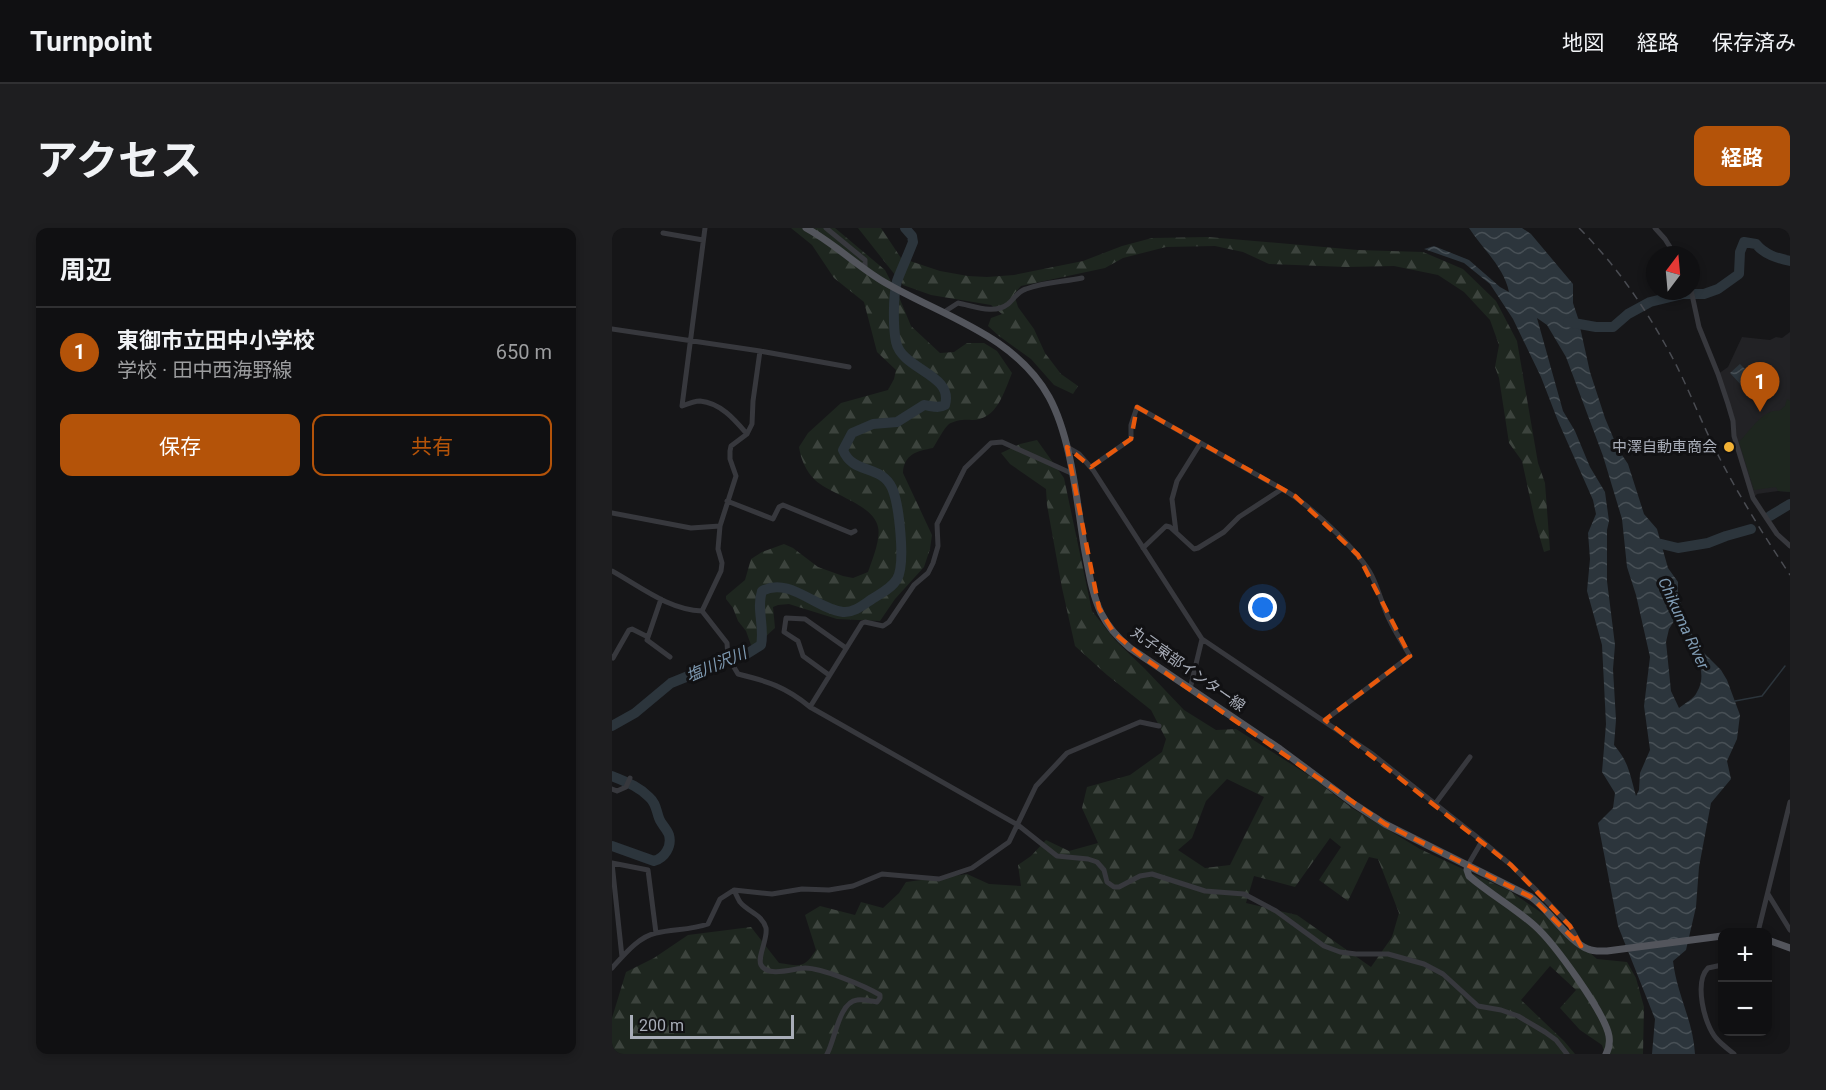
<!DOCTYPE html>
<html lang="ja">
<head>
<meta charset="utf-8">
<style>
	:root { --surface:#101012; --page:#1e1e20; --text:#f1f3f6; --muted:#9c9d9f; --line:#303032; --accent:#b45309 }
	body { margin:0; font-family:Roboto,"Noto Sans JP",sans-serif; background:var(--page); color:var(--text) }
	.controls { position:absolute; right:18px; bottom:18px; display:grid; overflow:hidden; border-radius:12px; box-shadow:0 3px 9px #0003 }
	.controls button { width:54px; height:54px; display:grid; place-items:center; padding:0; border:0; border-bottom:2px solid var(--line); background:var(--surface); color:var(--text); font:30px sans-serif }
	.compass { position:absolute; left:1034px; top:18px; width:54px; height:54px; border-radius:50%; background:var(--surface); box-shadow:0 3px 9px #0003; rotate:16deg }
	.scale { position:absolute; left:18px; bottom:15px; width:164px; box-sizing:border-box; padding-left:6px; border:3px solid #a8adb8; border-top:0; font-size:16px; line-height:21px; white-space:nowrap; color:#a8adb8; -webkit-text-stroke:4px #111113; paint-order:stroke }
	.you { position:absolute; left:651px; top:380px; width:21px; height:21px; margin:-15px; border:4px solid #fff; border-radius:50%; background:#1a73e8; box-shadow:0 0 0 9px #1a73e833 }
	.badge { display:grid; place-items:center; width:39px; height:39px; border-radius:50%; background:var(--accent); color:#fff; font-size:20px; font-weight:700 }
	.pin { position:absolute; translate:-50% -50px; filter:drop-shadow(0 2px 3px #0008) }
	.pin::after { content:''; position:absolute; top:32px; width:21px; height:18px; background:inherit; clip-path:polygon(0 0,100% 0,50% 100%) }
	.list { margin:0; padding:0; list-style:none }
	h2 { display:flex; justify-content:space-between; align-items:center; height:78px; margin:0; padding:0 24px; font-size:26px }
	h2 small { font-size:20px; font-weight:400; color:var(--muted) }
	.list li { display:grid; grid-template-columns:39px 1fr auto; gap:18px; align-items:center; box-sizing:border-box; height:90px; padding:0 24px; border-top:2px solid var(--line) }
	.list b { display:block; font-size:22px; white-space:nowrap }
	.list p { margin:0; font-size:20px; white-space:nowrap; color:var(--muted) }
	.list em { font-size:20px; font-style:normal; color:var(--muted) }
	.actions { display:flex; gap:12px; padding:18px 24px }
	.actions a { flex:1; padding:14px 0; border:2px solid var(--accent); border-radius:12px; text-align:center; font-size:21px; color:var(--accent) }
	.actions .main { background:var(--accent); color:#fff }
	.map { position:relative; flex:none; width:1178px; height:826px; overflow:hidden; border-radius:12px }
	header { display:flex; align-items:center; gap:36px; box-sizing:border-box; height:84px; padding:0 30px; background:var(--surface); border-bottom:2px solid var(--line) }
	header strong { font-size:28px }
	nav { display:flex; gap:33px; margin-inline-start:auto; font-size:21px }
	.intro { display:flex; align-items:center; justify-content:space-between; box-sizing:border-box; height:144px; padding:0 36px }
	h1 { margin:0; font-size:42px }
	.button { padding:15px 27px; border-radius:12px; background:var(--accent); color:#fff; font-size:21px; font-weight:700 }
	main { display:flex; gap:36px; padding:0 36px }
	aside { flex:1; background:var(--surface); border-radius:12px; box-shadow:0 3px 9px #0003 }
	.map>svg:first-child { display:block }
	.built { fill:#222225 }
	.forest { fill:url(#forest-firs); fill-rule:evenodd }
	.pitch { fill:#1e261f }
	.water { fill:url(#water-waves); fill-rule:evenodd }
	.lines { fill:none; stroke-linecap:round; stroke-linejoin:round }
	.stream { stroke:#2c353c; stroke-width:1.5 }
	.river { stroke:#2c353c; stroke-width:10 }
	.minor { stroke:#37383d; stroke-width:5 }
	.major { stroke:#53555c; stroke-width:7 }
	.rail { stroke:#4a4c52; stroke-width:1.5; stroke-dasharray:8 6; stroke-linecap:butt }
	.marked { fill:none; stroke:#e8590c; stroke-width:4.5; stroke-dasharray:12 8; stroke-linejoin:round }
	.poi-dot { fill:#f2b134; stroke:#111113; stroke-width:2 }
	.labels { text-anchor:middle; stroke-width:6; stroke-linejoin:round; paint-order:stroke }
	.poi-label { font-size:15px; fill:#a8adb8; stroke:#111113; text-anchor:end }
	.street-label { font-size:15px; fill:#a8adb8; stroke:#111113 }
	.water-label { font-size:16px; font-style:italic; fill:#7f9bb3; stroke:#111113 }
</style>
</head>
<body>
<header>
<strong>Turnpoint</strong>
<nav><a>地図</a><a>経路</a><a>保存済み</a></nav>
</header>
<div class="intro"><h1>アクセス</h1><a class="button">経路</a></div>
<main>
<aside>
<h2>周辺<small></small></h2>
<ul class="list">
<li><span class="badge">1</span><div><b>東御市立田中小学校</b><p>学校 · 田中西海野線</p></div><em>650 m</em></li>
</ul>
<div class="actions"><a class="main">保存</a><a>共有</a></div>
</aside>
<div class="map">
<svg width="1178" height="826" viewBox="0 0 1178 826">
	<defs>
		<pattern id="forest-firs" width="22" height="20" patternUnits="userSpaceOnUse" patternTransform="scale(1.5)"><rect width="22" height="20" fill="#1e261f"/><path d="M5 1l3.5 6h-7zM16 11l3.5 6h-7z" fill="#3c433d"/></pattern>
		<pattern id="water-waves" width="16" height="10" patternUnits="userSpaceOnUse" patternTransform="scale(1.5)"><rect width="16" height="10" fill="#2c353c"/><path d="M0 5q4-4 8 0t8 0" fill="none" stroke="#485056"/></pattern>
	</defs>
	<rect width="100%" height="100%" fill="#161618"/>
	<path class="built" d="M1178,104V264L1166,263L1145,266L1141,270L1106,146L1116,139L1130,109L1158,112L1164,109L1170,110Z"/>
	<path class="forest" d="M179,0H223L273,42L287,69L299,98L328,125L342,124L355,115H372L385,123L400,145C392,164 385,192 360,192C353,191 343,192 337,196C332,200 325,214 321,220C305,223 292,226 291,245L320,307L318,321L312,339L283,371L268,393L225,391L177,376L166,377L161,379L163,400L144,417H139L134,403L126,393L121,380L114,371V368L133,352L139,331L150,324L172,316L181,320L206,339L231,348L241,350L256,344C260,332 269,311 266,299C261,276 219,267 203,252C194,243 189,232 187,219L196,205L229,175L276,162L282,151L284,142L265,124L252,74L222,50L200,17Z
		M246,0H269L289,30L328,43L356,48L375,49L402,47L471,33L510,18L540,10L596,9L746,22L811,24L851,41L884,73L905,113L926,235L933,255L938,322L932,324L923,293L910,233L897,215L887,150L883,139L887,117L878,92L852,64L826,47L782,38L734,39L657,36L631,24L603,18L554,19L511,30L493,40L409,58L402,66L406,79L422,101L433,125L449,146L466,158L461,166L442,157L419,131L387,108L376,98L379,90L390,86L379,77L319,67L291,57Z
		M425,212L452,250L480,383L504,413L533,441L572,482L604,502L624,501L698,548L740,580L808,621L898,663L940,692L985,731L1015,734L1024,750L1032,779L1031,826H993L990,817L968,802L948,780L964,762L938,738L909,772L952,813L963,826H0V790L14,744L42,730L76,707L139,699L167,735C188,738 192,741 204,722L193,687L208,678L243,687L249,674L271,680L287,665L294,654L355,646L377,656L409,658L406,637L419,628L434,612L457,623L486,615L470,580L475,559L518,547L550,524L554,511L539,482L495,447L463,418L450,360L435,277L434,261L398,236L389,225L408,216ZM615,551L652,569L618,637L593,640L566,622L580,610L594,573ZM718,610L729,619L707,652L736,673L757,629L766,631L787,685L780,709L759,739L685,687L634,675L642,648L683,659Z"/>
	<path class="pitch" d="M1175,171L1178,173V264L1166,263L1164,259L1142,262L1127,214C1137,204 1152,180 1167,183L1173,178Z"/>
	<path class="water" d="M857,0H910L919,6L961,56V75L966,90L978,144L993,190L1006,221L1016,236L1032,286L1045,301L1056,340L1066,354V366L1075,395L1086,419L1109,442L1115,452L1128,487L1125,511L1115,533L1119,551L1099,575L1087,639L1084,679L1074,722L1061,733C1065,767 1081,792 1083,826H1040L1043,791L1006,698L986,595L1001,580L1003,565L990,544L994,496L990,417L975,363L978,331L976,305L984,286L981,272L946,193L929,149L901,91L878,56L852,35L812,21L822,18L857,32L888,59L897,64C892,39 870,20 857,0ZM925,90L935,97L954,129L991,228L1010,291L1015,339L1024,367L1038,429L1032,478L1038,522L1028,545L1027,562L1024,568C1018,547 1017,534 1002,517L1004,492L1001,441L1003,417L995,353V302L997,293L993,264L978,239L963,203L951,183ZM1064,390C1072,397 1071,400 1076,410C1084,426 1096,446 1085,464C1082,471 1073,475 1067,480L1059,463L1054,414L1057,401Z
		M1128,136L1142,150L1132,160L1118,145Z"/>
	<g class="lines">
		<path class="stream" d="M1123,473L1150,468L1173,438"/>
		<path class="river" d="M956,94L984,99H1001L1016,86L1038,74L1071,66H1092L1106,61L1127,46L1128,24L1132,14L1144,16C1153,27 1165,30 1178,33
			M1158,288L1178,276
			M1037,313L1066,320L1096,315L1114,308L1139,301
			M0,498L23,485L59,455L121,430L133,427L149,417C153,399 144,381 150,363C177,348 204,381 231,384C242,385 251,377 260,371C268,366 280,360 285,351C294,336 287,276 280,260C269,236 241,247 231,222L240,205L261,196L285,194L312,177C320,178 326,181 333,177C342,146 290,142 284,114C281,99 281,68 285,53C290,40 296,27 301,14L300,8L293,0
			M0,548C14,554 26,558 37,569C44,575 44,582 47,590C49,596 55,601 57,607C60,618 53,630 42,633L0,618"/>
		<path class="minor" d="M93,0L70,178C75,176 83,173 88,173C109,175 123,192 135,206
			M214,0L253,32V41
			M1043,0L1053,11L1063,27
			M51,5L91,12
			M1079,62L1087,99L1106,146L1116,176L1121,193L1122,208L1141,270L1165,306L1178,318
			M332,84L346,75C362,78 382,87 396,76C402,71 406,63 414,61C432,54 451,54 470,50
			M0,101L148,123L237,139
			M455,219L467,226L481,242L590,411L759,525L870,613L899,637L928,666L958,698L969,717
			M479,239L519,211V197L525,179L670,261
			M115,273L161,291L167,279L171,277L239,305L243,303
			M0,285L79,300L108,298
			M564,304L560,271L565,253L588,216
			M531,320L554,298L558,299L582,321L586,320L612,304L627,289L670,261C695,274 748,324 760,348C767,362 770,377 777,391C783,404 791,416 798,428L713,492
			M0,343C29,359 57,382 90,383L115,415L116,429L126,446C155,453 174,459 198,479L406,597L445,628L476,631L485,634L492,642L495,654L502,659H507L528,648L540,646L593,663L632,666L664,683L712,718L728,724L744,726H776L812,736L831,746L866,778L889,782L906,788L933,804L944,812L955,826
			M49,371L35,412L58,429
			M90,383L109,343L110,335L106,321L108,298L124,248L118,231V223L119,218L135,206L140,196L141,173L148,123
			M0,429L1,430L17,402L20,401L36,409
			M217,447L191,428L186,413L172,404L174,390L193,391L234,420
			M578,461L590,411
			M198,479L250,395L253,394L271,398L277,394L302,357L316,345L321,335L326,318L325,296L353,240L379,215L390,214L459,245
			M0,561L5,563L14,559L18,550
			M823,576L858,529
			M0,635L36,642L44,705
			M0,635L10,729
			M856,637L870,613
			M122,662C124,666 126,671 128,674C136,684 150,686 154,700C156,711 145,729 149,737C156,750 183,740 193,740C210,740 253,758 268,767V770L265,774C258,773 251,771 245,772C227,774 223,812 215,826
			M1156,666L1178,702
			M1146,704L1178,574
			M1110,737L1096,740C1082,754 1092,796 1104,810C1109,816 1116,821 1122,826
			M0,740C12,727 26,709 44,705C61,701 79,702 96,696L108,671L122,662L160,666L190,661L217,662L241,658L270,646L327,651L360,640L397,614L424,558L455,525L528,494L547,498"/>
		<path class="major" d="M194,0C222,15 245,38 272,54C330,88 403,107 437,169C460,211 465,277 473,324C477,344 480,366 489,385C496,399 506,410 518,420L668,521L742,576L773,596L919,669C937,682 958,715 976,721C982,724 989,723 995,723L1110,708
			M856,637L855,642L857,648C878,666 903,680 923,698C942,715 993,785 997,808C998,815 997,821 994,826
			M1156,712L1178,720"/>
		<path class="rail" d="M967,0C1002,35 1030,75 1054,118C1073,151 1086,187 1103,221C1125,265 1151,306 1178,347"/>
	</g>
	<path class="marked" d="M525,179L683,268L746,327L798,428L713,492L899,637L958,698L969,718L919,669L773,596L532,430L502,405L487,380L455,219L479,239L519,211Z"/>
	<circle class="poi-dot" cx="1117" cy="219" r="6"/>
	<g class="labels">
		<g class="poi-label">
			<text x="1105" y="224">中澤自動車商会</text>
		</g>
		<g class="street-label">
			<text transform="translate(576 441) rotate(35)" y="5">丸子東部インター線</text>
		</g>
		<g class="water-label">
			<text transform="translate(1072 395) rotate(65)" y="6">Chikuma River</text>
			<text transform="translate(104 436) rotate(-23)" y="6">塩川沢川</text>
		</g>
	</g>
</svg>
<div class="controls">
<button>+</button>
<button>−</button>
</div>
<svg class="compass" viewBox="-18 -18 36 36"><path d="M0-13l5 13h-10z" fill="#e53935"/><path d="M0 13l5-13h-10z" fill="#9c9d9f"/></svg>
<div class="scale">200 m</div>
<div class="you"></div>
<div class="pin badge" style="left:1148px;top:184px">1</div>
</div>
</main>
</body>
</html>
